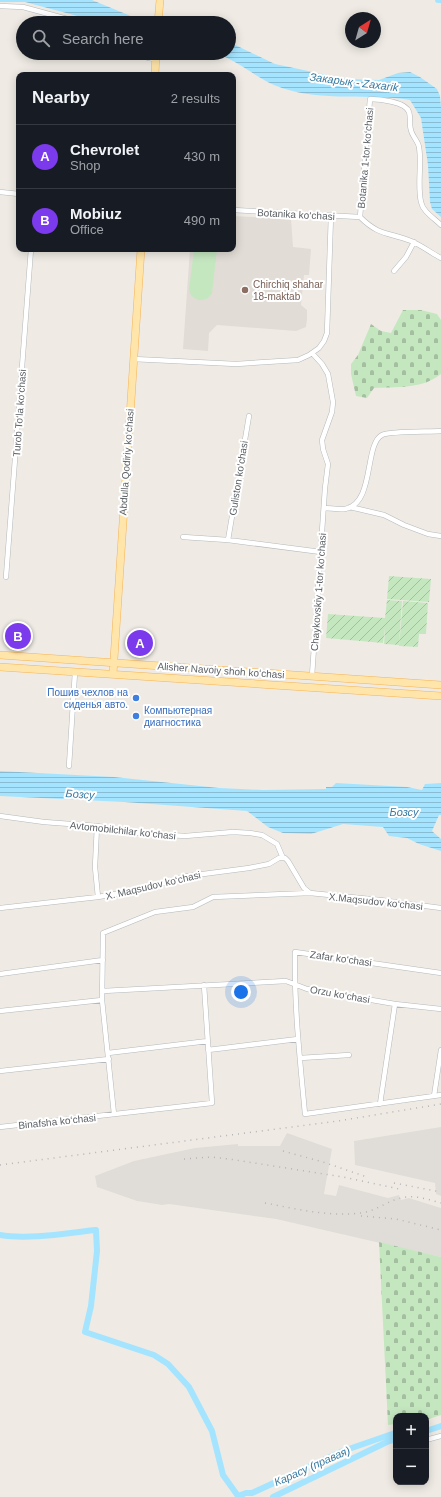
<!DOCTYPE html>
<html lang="en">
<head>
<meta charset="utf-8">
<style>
	:root { --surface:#171b24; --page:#242831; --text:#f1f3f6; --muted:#9ea1a6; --line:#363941; --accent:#7c3aed }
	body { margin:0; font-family:Helvetica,sans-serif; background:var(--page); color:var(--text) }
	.controls { position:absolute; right:12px; bottom:12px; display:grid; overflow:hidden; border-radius:8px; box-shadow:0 2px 10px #0003 }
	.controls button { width:36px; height:36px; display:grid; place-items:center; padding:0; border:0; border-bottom:1px solid var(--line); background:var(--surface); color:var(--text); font:20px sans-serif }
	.compass { position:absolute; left:345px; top:12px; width:36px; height:36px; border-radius:50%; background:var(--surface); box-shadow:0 2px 10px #0003; rotate:37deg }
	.you { position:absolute; left:241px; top:992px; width:14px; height:14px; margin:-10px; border:3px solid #fff; border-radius:50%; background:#1a73e8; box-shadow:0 0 0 6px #1a73e833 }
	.badge { display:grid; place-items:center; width:26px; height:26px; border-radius:50%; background:var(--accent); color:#fff; font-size:13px; font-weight:700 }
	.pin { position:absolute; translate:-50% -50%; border:2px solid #fff; box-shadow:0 1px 4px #0006 }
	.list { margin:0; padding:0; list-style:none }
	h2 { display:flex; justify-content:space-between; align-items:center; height:52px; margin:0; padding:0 16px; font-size:17px }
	h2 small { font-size:13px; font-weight:400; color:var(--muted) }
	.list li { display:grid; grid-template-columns:26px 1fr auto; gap:12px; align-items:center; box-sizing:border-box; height:64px; padding:0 16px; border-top:1px solid var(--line) }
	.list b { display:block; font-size:15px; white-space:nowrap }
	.list p { margin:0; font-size:13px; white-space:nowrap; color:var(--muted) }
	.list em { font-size:13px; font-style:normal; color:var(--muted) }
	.icon { flex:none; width:22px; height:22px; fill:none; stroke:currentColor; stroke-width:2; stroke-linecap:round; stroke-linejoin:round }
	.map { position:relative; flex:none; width:441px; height:1497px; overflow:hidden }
	.search { position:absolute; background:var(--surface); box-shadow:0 2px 10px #0003; left:16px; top:16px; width:220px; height:44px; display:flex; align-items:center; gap:10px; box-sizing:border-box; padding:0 14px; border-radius:22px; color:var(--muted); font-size:15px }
	.panel { position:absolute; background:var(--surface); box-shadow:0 2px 10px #0003; left:16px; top:72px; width:220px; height:180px; border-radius:8px }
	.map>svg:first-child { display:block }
	.industrial { fill:#e0ddd8 }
	.education { fill:#e1dcd5 }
	.grass { fill:#c5e7c0 }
	.cemetery { fill:url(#cemetery-stones) }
	.garden { fill:url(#garden-furrows) }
	.water { fill:url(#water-rules) }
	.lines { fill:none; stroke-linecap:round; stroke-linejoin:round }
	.canal { stroke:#a4e4ff; stroke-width:6 }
	.street-casing { stroke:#b4b8bb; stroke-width:5.5 }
	.primary-casing { stroke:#f5b356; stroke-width:8 }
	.street { stroke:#fff; stroke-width:4.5 }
	.primary { stroke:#ffe5a9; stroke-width:7 }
	.rail { stroke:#b3b4b5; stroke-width:1.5; stroke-dasharray:1 5; stroke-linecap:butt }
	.education-dot { fill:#8d6e63; stroke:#fff; stroke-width:1.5 }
	.shop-dot { fill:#3f7fe0; stroke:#fff; stroke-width:1.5 }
	.labels { text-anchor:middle; stroke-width:4; stroke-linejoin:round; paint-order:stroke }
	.street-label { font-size:10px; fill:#5c6165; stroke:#fff }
	.education-label { font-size:10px; fill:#785e54; stroke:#fff; text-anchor:start }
	.shop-label { font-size:10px; fill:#366cbe; stroke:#fff; text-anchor:end }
	.water-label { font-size:11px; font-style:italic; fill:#387ba3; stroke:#fff }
</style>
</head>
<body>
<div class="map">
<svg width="441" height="1497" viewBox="0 0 441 1497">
	<defs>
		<pattern id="cemetery-stones" width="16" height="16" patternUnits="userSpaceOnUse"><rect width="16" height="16" fill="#c5e7c0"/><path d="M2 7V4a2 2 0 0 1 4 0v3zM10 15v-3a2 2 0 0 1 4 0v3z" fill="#a3bfa0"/></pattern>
		<pattern id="garden-furrows" width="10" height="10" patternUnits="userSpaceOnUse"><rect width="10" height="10" fill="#c5e7c0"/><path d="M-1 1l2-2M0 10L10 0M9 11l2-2" fill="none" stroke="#a3bfa0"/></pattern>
		<pattern id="water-rules" width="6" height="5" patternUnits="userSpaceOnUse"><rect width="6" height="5" fill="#a4e4ff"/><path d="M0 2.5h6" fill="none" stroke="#89bcd2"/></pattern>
	</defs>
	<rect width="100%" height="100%" fill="#efebe4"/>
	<path class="industrial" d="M441,1127V1196L436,1194L435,1183L355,1165L354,1141Z
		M287,1133L332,1149L324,1194L336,1196L339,1185L388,1198L399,1195L401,1200L409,1198L441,1208V1257L276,1219L169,1204L162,1205L137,1201L97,1187L95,1176L134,1161L195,1148L238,1144V1146H280Z"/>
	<path class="education" d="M233,216L291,219L293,247L311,249L309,275H304L301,305L307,310V319L306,327L296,331L217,325L209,333L208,351L183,349L190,249H233Z"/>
	<path class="grass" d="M194,249H217L212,293C206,304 192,302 189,290Z"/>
	<path class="cemetery" d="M403,310H421L437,314L441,320V374C423,389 396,387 374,388L367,398L356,396L351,374V364L358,355L371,324L381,331L391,333Z
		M379,1242L441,1257V1415L426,1420V1416H396V1424L388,1425Z"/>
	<path class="garden" d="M389,576L431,579L429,602L387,599Z
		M387,600L402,601L399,645L384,644L385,628L383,643L326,638L328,614L385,618Z
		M403,601L428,603L426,634H419L418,647L399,646Z"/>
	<path class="water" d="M0,0H92L138,19L150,18V23H99L85,18L25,2H0Z
		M229,42L275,64L346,79L379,80L398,73L410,72L420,77L437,89L440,96L441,107V217L432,209L430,202L428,165L421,118L410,100C368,93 323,102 282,88C257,80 238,59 213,53H229Z
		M0,771L114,777L219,788L263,790L326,789V787H332L336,783L407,787L422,790L425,784L441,783V815H439L432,831L441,839V851L419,844L407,838L389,836L383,827L343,824L311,834L283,833L268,827L247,811L124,802L0,796Z"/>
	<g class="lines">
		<path class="canal" d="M438,0H441
			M0,1235C28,1240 67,1233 96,1230L97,1251L91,1306L85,1332L154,1355L168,1364L189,1387L212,1431L223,1475L238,1496L246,1493H252L343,1451L395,1433L396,1434
			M426,1431L441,1426
			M273,1497L389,1441L396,1439"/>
		<defs>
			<path id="street" d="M0,6L23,7L82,23
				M146,53L148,58L156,59
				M0,192L19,194
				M233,210L360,217
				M360,217L370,99C380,99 406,102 409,112C411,118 409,125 411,130C412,136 418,141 419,147C422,165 417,184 421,202C423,212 434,218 441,225
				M360,217C379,236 388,232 411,241C421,245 431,253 441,258
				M394,271L406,257L414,242
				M312,353L322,364L328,374L333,402L332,412L322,440L323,449L328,464L325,488L312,676
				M133,359L236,364L298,360L309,355L319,348L324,341L327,333L331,215
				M350,507L384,515L404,525L428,534L441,536
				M324,508C330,508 339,510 345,509C375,504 364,444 382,435C390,431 430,432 441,431
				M183,537L228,540L321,552
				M228,540L249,416
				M6,577L31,249
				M69,766L75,672
				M0,816L44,822L97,826L139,833L185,836L233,832L250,833L262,835L277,844L283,858
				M97,826L95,867L98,897
				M0,908L98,897L138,890L188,876L249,868L269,864L279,858H285L288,861L304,888L310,893
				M441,973L295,952C294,1007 300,1060 305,1114L441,1095
				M0,974L103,960
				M103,991L286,981L307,989L395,1004L441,1009
				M0,1011L102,1000
				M208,1050L298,1039
				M108,1053L208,1041
				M300,1058L349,1055
				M0,1071L109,1059
				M434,1096L441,1050
				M380,1104L395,1004
				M114,1114L102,1000L103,933L155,912L193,907L213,897L310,893L380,900L441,908
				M0,1127L212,1103L204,985
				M426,1440L441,1436"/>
			<path id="primary" d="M158,23L160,0
				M155,75L156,53
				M0,655L441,685
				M0,667L441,696
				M113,674L141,249"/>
		</defs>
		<use href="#street" class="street-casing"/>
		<use href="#primary" class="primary-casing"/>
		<use href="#street" class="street"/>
		<use href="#primary" class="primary"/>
		<path class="rail" d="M283,1151L323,1162L367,1177
			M184,1159L211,1157L229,1159L343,1177L399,1189
			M0,1165L338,1121L441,1104
			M394,1183L441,1192
			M265,1203C297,1209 329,1217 361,1213C377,1211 391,1198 407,1197C419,1196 430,1200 441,1203
			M361,1216L396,1219L441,1230"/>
	</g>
	<circle class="education-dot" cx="245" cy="290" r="4"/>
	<g class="shop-dot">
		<circle cx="136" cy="698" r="4"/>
		<circle cx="136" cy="716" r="4"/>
	</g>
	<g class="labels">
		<g class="street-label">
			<text transform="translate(365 158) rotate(-85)" y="4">Botanika 1-tor ko‘chasi</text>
			<text transform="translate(296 214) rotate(3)" y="4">Botanika ko‘chasi</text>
			<text transform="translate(19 413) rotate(-86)" y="4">Turob To‘la ko‘chasi</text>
			<text transform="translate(126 462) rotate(-86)" y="4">Abdulla Qodiriy ko‘chasi</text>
			<text transform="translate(238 478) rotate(-81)" y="4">Guliston ko‘chasi</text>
			<text transform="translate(318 592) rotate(-86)" y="4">Chaykovskiy 1-tor ko‘chasi</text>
			<text transform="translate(221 670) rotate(4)" y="4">Alisher Navoiy shoh koʻchasi</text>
			<text transform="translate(123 830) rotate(6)" y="4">Avtomobilchilar ko‘chasi</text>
			<text transform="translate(153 885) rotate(-13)" y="4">X. Maqsudov ko‘chasi</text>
			<text transform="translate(376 901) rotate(6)" y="4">X.Maqsudov ko‘chasi</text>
			<text transform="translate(341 958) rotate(8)" y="4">Zafar ko‘chasi</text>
			<text transform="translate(340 994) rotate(10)" y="4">Orzu ko‘chasi</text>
			<text transform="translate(57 1121) rotate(-6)" y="4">Binafsha ko‘chasi</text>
		</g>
		<g class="education-label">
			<text x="253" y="288">Chirchiq shahar<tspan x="253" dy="12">18-maktab</tspan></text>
		</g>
		<g class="shop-label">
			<text x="128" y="696">Пошив чехлов на<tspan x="128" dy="12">сиденья авто.</tspan></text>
			<text x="144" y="714" text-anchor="start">Компьютерная<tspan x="144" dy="12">диагностика</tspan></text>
		</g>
		<g class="water-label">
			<text transform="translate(354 82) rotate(7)" y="4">Закарық - Zaxarik</text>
			<text transform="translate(80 794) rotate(4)" y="4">Бозсу</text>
			<text x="404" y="816">Бозсу</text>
			<text transform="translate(312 1466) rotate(-24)" y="4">Карасу (правая)</text>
		</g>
	</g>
</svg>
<div class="controls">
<button>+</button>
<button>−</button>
</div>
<svg class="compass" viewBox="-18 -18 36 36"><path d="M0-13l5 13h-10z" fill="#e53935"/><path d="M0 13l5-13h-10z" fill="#9ea1a6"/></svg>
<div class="you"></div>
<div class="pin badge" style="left:140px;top:643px">A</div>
<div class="pin badge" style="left:18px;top:636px">B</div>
<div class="search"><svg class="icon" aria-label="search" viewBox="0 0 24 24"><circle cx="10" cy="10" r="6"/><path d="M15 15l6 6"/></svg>Search here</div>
<section class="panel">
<h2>Nearby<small>2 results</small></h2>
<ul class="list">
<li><span class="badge">A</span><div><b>Chevrolet</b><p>Shop</p></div><em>430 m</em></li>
<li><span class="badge">B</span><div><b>Mobiuz</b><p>Office</p></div><em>490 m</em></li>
</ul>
</section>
</div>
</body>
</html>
